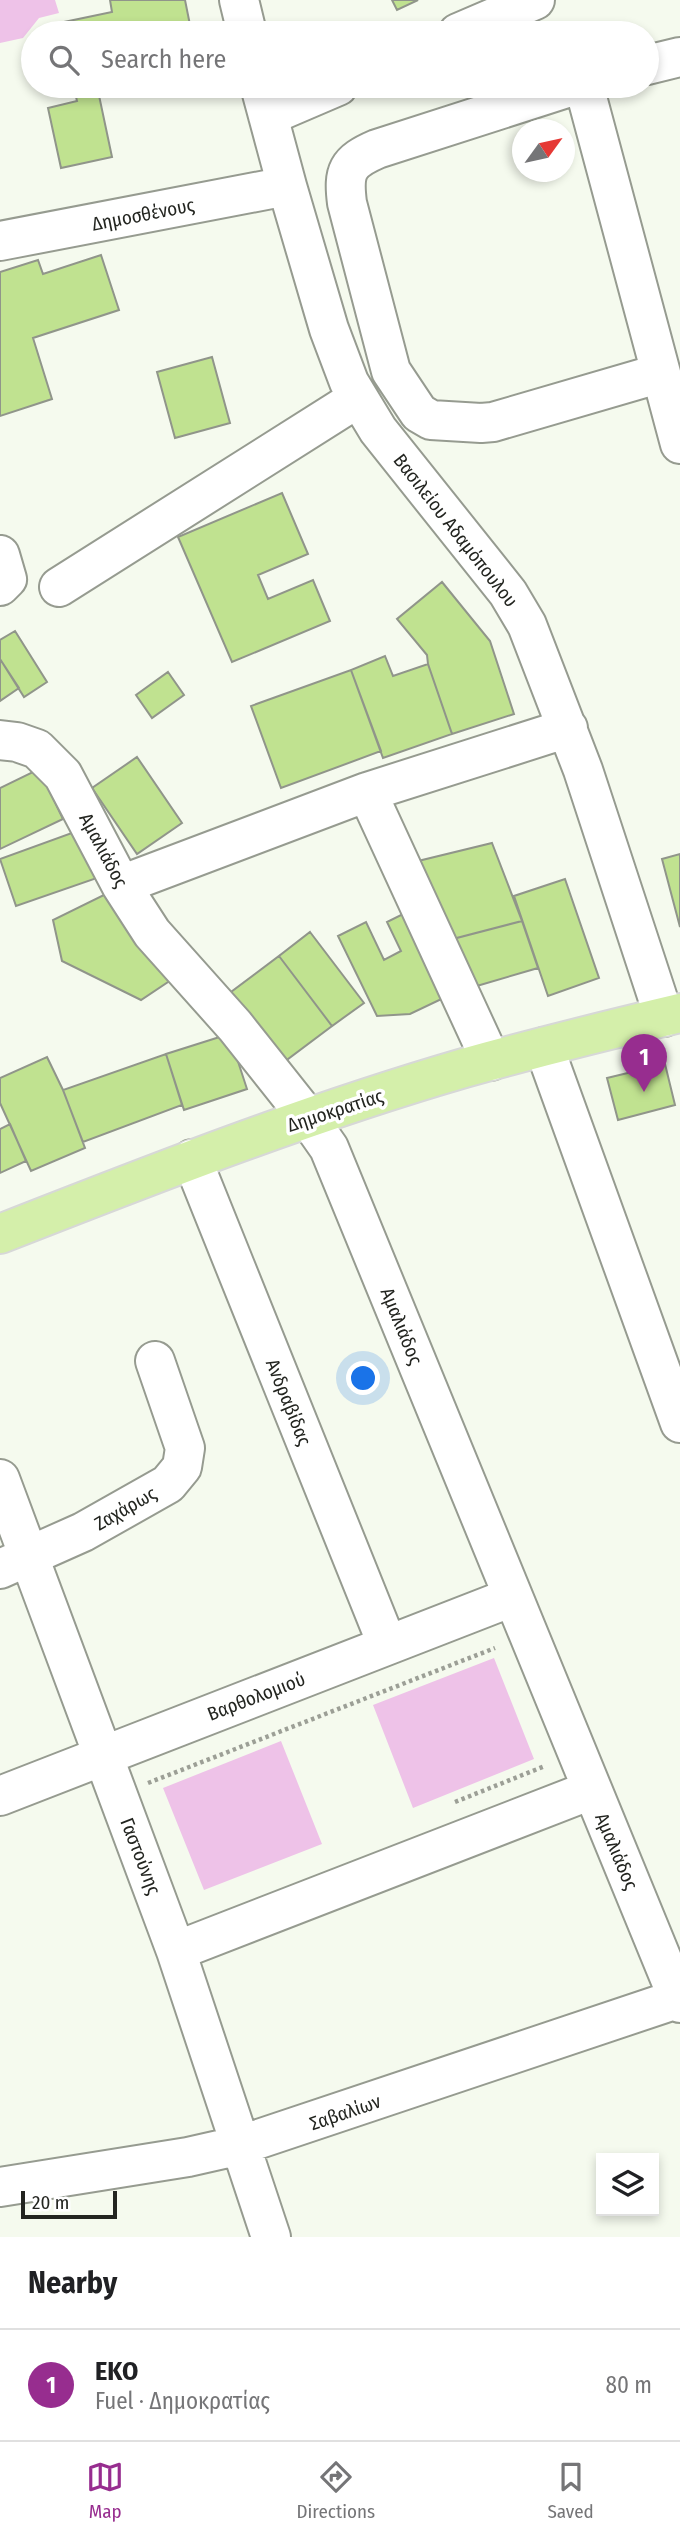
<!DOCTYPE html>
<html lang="en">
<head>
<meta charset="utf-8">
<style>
	:root { --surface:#fff; --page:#f2f2f2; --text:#202124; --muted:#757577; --line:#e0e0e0; --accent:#972d8f }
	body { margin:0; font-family:"Fira Sans Condensed",sans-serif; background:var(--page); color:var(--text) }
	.controls { position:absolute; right:21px; bottom:21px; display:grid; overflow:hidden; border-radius:0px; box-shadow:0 4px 10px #0003 }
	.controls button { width:63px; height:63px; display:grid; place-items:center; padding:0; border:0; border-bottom:2px solid var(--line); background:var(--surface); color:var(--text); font:35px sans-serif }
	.compass { position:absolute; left:512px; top:119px; width:63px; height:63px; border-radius:50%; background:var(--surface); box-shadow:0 4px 10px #0003; rotate:57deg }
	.scale { position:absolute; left:21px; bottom:18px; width:96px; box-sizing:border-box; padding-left:7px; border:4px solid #232520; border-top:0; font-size:19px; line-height:24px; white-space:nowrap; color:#232520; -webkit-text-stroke:5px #fff; paint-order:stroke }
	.you { position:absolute; left:364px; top:1379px; width:24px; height:24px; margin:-18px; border:5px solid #fff; border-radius:50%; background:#1a73e8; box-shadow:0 0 0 10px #1a73e833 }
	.badge { display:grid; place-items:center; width:46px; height:46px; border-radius:50%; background:var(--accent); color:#fff; font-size:23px; font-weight:700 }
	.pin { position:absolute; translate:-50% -58px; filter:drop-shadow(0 2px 4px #0008) }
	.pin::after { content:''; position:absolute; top:37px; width:24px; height:21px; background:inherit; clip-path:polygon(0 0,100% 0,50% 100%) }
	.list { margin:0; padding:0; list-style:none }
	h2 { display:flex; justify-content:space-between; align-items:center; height:91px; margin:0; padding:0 28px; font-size:30px }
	h2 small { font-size:23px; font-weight:400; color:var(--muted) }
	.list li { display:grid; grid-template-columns:46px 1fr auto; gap:21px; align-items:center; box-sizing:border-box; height:112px; padding:0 28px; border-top:2px solid var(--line) }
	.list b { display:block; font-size:26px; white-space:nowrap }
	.list p { margin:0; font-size:23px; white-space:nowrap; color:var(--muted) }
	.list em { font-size:23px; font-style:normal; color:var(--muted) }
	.icon { flex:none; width:38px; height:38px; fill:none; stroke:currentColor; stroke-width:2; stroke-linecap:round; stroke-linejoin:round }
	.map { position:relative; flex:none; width:680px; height:2237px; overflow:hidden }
	.search { position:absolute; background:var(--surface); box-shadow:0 4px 10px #0003; left:21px; right:21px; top:21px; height:77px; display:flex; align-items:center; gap:18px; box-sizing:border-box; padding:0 24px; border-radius:38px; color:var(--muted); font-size:26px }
	.sheet { height:203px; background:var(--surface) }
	nav { display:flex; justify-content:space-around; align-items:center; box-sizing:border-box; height:98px; border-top:2px solid var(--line); background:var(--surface); font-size:19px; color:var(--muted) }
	nav a { display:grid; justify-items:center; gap:4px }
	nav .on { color:var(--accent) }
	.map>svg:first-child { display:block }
	.green { fill:#eec2e8 }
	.building { fill:#c0e290; stroke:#90958a; stroke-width:2 }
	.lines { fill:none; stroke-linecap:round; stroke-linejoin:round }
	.minor-casing { stroke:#969b90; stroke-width:42 }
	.major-casing { stroke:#d7d8d7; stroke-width:42 }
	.path { stroke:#9c9f96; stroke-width:4.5; stroke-dasharray:3.5 3.5; stroke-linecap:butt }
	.minor { stroke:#fff; stroke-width:38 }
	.major { stroke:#d4efaa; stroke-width:38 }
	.labels { text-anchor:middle; stroke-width:7; stroke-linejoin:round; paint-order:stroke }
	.street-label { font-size:19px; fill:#232520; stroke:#fff }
</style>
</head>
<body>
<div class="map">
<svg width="680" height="2237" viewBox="0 0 680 2237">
	<rect width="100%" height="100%" fill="#f5faee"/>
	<path class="green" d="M0,0H55L59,13L39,18L23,38L0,43Z
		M494,1658L534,1759L413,1808L373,1705Z
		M281,1741L322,1844L204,1890L163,1788Z"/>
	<path class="building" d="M110,0H185L191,30L174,33H39L45,26L112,12Z
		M392,0H418L397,10Z
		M84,86H97L112,157L61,168L48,108L77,101L74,88Z
		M101,255L119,310L33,338L52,399L0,416V272L38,260L43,274Z
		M212,357L230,423L175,438L157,372Z
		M282,493L308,554L258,575L268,599L313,580L330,621L232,662L178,537Z
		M442,582L490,641L514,714L452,734L428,664L427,655L397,619Z
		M15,631L47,682L24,697L0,659V640Z
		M385,656L393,676L428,664L452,734L383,758L351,670Z
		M0,659L19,688L0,701Z
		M351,670L381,751L281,788L251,706Z
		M168,672L184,695L152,718L136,695Z
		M137,757L182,823L137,854L92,788Z
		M39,769L63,819L0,849V788Z
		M80,830L97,878L16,906L0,859Z
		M492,843L522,921L449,940L414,862Z
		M680,854V927L662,859Z
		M565,879L599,978L548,996L514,896Z
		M118,888L177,976L141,1000L62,961L53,920Z
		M411,910L452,994L410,1014L377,1016L338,936L366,922L384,960L401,951L387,922Z
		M522,921L538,968L470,988L449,940Z
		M310,932L364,1003L332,1026L279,956Z
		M279,956L332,1026L284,1062L231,992Z
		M229,1034L247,1089L184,1110L166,1054Z
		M166,1054L182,1105L83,1142L63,1090Z
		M47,1057L63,1090L85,1148L31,1171L0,1103V1078Z
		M665,1064L675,1105L618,1120L607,1078Z
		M10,1124L26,1161L0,1173V1129Z"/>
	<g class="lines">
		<defs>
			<path id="minor" d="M239,0L247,33
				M458,33L535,0
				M647,65L680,57
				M260,86L287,186L329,329L349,382L378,430L508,593L527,625L583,770L664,1017
				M573,86L377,149C347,162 343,171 347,203L391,371L419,413L431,420L481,423L493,422L661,373
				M584,86L680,444
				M268,116L338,86
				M0,241L287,186
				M0,555L7,579L0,586
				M59,587L358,398
				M0,740L17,742L37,749L63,775L121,885L152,933L235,1026L308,1118L329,1148L680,2003
				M367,792L491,1061
				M121,885L367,792L568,728
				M544,1047L680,1423
				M192,1159L387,1644
				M0,1479L176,1951L271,2237
				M0,1569L83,1532L168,1484L182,1467L185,1448L155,1361
				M0,1796L512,1597
				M176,1951L591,1790
				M0,2187L188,2157L241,2145L680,1998"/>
			<path id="major" d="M0,1234C153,1174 306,1114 464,1068C536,1048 608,1030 680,1013"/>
		</defs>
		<use href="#minor" class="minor-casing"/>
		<use href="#major" class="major-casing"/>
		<path class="path" d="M148,1783L495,1648
			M455,1802L545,1766"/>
		<use href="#minor" class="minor"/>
		<use href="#major" class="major"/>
	</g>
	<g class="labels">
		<g class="street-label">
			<text transform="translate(143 214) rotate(-11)" y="7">Δημοσθένους</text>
			<text transform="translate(456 530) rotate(52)" y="7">Βασιλείου Αδαμόπουλου</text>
			<text transform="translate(104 850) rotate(62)" y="7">Αμαλιάδος</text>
			<text transform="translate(335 1110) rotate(-18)" y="7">Δημοκρατίας</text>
			<text transform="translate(402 1326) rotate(68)" y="7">Αμαλιάδος</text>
			<text transform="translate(289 1402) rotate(68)" y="7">Ανδραβίδας</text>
			<text transform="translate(125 1508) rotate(-30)" y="7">Ζαχάρως</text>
			<text transform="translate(256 1696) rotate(-21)" y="7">Βαρθολομιού</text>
			<text transform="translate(617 1851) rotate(67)" y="7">Αμαλιάδος</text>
			<text transform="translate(141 1856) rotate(69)" y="7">Γαστούνης</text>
			<text transform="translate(345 2112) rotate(-19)" y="7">Σαβαλίων</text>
		</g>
	</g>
</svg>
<div class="controls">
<button><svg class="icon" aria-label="layers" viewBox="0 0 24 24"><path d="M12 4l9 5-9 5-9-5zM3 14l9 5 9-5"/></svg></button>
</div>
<svg class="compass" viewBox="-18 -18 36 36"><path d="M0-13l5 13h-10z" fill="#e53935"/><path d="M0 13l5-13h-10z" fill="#757577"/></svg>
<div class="scale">20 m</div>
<div class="you"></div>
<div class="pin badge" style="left:644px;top:1092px">1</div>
<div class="search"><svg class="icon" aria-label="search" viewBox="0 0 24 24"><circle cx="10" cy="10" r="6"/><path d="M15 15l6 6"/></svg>Search here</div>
</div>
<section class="sheet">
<h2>Nearby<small></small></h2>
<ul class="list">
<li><span class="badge">1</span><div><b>EKO</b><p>Fuel · Δημοκρατίας</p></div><em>80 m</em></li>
</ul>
</section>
<nav>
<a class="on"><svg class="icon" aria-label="map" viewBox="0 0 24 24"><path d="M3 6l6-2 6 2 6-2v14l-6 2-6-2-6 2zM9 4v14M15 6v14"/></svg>Map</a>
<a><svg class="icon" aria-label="directions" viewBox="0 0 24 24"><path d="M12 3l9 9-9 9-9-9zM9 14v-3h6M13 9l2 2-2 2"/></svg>Directions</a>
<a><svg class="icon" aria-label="saved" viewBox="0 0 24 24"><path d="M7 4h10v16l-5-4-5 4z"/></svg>Saved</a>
</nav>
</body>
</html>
